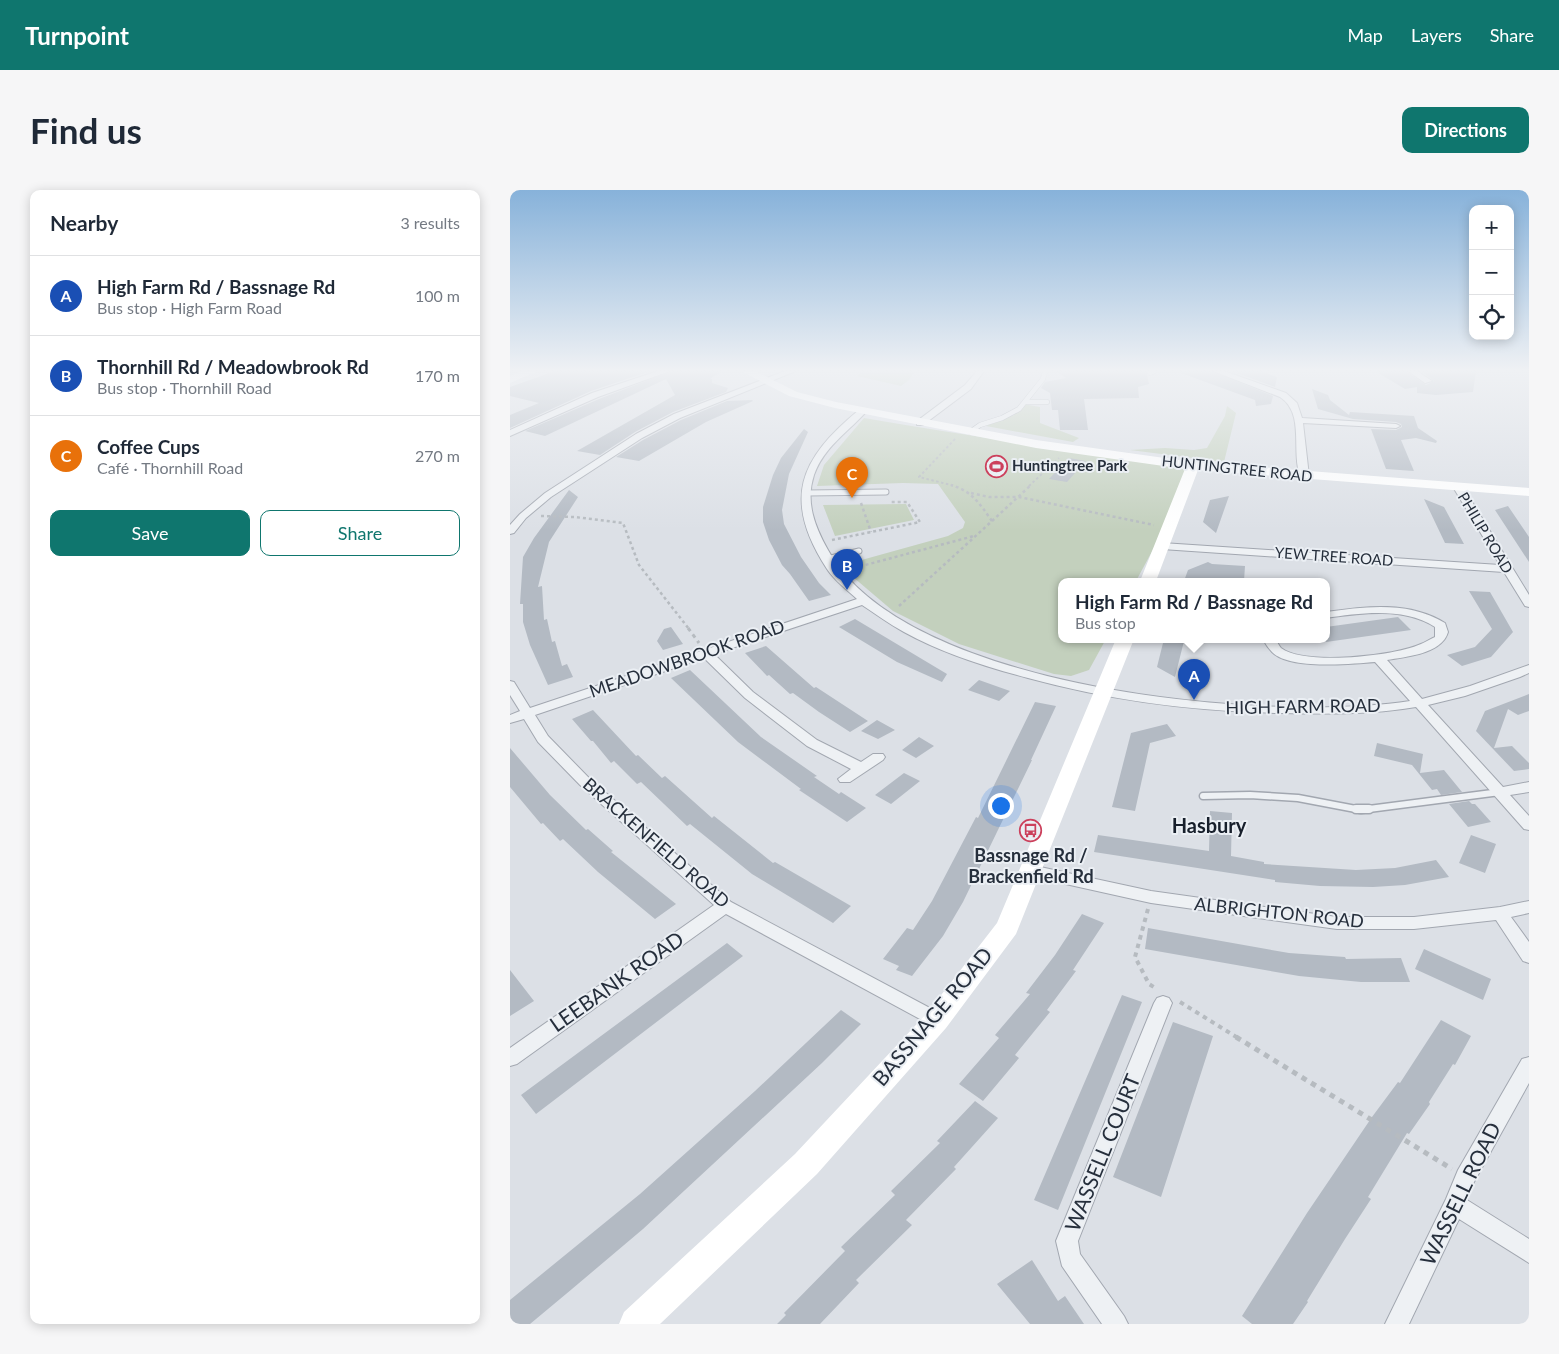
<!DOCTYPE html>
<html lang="en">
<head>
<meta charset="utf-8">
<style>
	:root { --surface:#fff; --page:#f6f6f7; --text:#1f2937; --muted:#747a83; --line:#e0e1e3; --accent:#0f766e }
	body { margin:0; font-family:Lato,sans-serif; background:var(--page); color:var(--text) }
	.controls { position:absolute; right:15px; top:15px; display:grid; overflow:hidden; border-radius:10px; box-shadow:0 2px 12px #0003 }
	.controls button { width:45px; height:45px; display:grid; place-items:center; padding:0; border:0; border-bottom:1px solid var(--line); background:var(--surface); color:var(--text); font:25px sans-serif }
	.you { position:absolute; left:490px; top:615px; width:18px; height:18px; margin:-12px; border:4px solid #fff; border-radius:50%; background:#1a73e8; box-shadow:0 0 0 8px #1a73e833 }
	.badge { display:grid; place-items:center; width:32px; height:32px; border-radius:50%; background:var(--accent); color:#fff; font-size:16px; font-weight:700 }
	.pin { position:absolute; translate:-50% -41px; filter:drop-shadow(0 1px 2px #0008) }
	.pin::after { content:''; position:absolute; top:26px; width:18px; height:15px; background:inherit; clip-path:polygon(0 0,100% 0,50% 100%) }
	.popup { position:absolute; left:548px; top:388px; width:272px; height:65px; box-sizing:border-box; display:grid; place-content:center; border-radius:10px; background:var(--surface); filter:drop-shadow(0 1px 4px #0005); font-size:16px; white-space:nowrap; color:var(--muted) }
	.popup b { font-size:19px; color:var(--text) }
	.popup::after { content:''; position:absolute; left:50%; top:100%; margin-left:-10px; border:10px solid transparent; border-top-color:var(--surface) }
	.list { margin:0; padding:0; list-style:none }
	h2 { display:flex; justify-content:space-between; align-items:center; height:65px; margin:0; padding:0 20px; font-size:21px }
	h2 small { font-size:16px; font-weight:400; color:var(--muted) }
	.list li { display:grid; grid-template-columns:32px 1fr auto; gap:15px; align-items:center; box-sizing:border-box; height:80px; padding:0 20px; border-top:1px solid var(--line) }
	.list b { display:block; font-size:19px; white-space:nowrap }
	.list p { margin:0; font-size:16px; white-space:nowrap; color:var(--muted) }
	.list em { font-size:16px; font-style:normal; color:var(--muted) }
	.actions { display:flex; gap:10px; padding:15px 20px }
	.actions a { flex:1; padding:11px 0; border:1px solid var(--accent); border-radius:10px; text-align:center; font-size:18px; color:var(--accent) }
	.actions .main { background:var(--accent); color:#fff }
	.icon { flex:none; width:28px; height:28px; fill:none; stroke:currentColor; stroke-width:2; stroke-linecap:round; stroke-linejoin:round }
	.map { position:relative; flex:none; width:1019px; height:1134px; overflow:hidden; border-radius:10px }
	header { display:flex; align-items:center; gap:30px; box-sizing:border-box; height:70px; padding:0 25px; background:var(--accent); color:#fff }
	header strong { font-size:24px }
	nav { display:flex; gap:28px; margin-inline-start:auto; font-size:18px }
	.intro { display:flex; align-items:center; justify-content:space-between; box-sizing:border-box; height:120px; padding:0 30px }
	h1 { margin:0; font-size:35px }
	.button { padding:12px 22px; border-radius:10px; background:var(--accent); color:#fff; font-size:18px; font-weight:700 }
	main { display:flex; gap:30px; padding:0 30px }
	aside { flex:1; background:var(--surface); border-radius:10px; box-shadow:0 2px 12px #0003 }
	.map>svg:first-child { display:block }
	.green { fill:#c3d0bd }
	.building { fill:#b3bac3 }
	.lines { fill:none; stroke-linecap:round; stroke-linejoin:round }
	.lane-far3-casing { stroke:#a2a7b0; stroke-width:5.5 }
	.lane-far2-casing { stroke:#a2a7b0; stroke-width:7 }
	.lane-far1-casing { stroke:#a2a7b0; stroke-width:9 }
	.lane-casing { stroke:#a2a7b0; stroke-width:11 }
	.street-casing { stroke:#a2a7b0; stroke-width:2 }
	.path-far4 { stroke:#b6bbc0; stroke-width:2; stroke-dasharray:2.5 2.5; stroke-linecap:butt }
	.path-far3 { stroke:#b6bbc0; stroke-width:2.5; stroke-dasharray:3 3; stroke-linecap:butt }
	.path-far2 { stroke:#b6bbc0; stroke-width:3; stroke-dasharray:4 4; stroke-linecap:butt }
	.path-far1 { stroke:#b6bbc0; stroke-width:4; stroke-dasharray:4.5 4.5; stroke-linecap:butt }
	.path { stroke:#b6bbc0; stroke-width:5; stroke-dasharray:5.5 5.5; stroke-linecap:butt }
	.lane-far3 { stroke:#eef1f4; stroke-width:4.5 }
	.lane-far2 { stroke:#eef1f4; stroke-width:5 }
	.lane-far1 { stroke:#eef1f4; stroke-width:6 }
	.lane { stroke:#eef1f4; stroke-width:8 }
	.street { fill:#eef1f4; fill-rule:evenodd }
	.secondary { fill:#fff; fill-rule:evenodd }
	.labels { text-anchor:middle; stroke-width:4; stroke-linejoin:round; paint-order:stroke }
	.far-poi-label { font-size:15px; font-weight:bold; fill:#262f3c; stroke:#ebeff4; text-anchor:start }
	.far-street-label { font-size:15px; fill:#262f3c; stroke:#ebeff4 }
	.street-label { font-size:18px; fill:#262f3c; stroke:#ebeff4 }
	.poi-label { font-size:18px; font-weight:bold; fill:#262f3c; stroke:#ebeff4 }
	.quarter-label { font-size:20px; font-weight:bold; fill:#18202c; stroke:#ebeff4 }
	.near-street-label { font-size:21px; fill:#262f3c; stroke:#ebeff4 }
</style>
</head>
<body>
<header>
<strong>Turnpoint</strong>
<nav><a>Map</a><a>Layers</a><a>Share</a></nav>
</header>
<div class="intro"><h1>Find us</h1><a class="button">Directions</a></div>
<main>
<aside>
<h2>Nearby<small>3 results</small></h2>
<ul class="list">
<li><span class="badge" style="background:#1a4fb4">A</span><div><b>High Farm Rd / Bassnage Rd</b><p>Bus stop · High Farm Road</p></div><em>100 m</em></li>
<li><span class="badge" style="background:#1a4fb4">B</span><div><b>Thornhill Rd / Meadowbrook Rd</b><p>Bus stop · Thornhill Road</p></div><em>170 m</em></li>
<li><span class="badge" style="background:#e8710a">C</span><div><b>Coffee Cups</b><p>Café · Thornhill Road</p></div><em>270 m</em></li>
</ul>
<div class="actions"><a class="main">Save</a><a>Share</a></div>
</aside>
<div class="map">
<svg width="1019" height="1134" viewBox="0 0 1019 1134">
	<rect width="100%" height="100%" fill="#dce0e6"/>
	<path class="green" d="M353,181H405L399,190L391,196L347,186Z
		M513,214L530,217V233L569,248L563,252L476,236L504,225Z
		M717,216L726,223L714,272L620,260L655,258L684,260L697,258L715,226Z
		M354,228C461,247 569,261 677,277L646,354L626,391H552V449H596L579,480L561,486L544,484L449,454L383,421L330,376L438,346L453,338L455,332L428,294L393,293L307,296L314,275Z
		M396,314L404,330L325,346L313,315Z"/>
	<path class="building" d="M45,181H141L81,201L0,238V225L29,213L0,206V197Z
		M162,181H212L200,189H202V193L218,198L216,202L163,222L125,242L90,265L67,261L165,205L156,189L35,246L15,241L89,209Z
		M546,181H636L639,194L628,197L629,208L574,209L578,240H550L548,220H542L540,203L531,198L535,192L556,188Z
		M671,181H701L763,206L761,214L746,216L745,210L671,183Z
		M721,181H750L767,187L765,197Z
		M865,181H896L916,195L924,191L911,181H966L963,202L926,205L907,203V197L895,199Z
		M802,199L818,205L820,210L839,225L840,222L904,226L908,238L927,251L926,253L906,248L891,250L904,281L876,279L861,239L886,240L892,237L891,234L886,232L843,229L808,219Z
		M242,210L243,211L196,232L129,271L106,267L133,250L171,230L217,211Z
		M294,239L298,242L279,284L272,320L274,334L291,367L309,393L321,405L299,411L280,384L272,375L259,350L253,332V317L263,285L271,268Z
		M559,268L576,271L557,292L539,289Z
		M59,300L68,307L39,352L28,397L32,396L34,430L37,429L42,452L45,451L52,476L57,474L63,487L38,495L20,455L13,432V414H10L13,367L24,348Z
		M719,306L706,343L693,332L700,310Z
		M914,309L934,317L954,354L935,353Z
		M998,316L1019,347V372L985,320Z
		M698,372L702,374L735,376L734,391H674L678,380Z
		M959,401L980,402L1003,442L981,467L952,476L937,465L965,457L982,439Z
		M888,427L901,440L816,452V437Z
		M345,429L437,484L432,492L387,472L329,437Z
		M161,437L173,454L153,460L147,451L154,439Z
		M654,449L674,451L665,487L647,477Z
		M256,456L304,498L306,497L358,531L340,542L309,522L283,503L280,504L259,485L257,486L235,463Z
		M180,480L251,547L307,586L304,587L329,604L331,602L356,618L337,632L289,600L291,599L228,552L161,488Z
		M469,490L500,501L489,511L458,500Z
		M1019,504V521L1008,525L998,519L984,558L1002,556L1019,573V579L1004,581L966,541L975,521Z
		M525,512L546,516L521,570H522L453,712L433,746L402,786L386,780L389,776L373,769L397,738L403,740L422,711L466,627L468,628Z
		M83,520L126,566L128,565L152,588L155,586L202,628L204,626L263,673L265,672L341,716L323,733L242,684L180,634L177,636L131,592L127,594L104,571L101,573L83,551H81L62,529Z
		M367,530L385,540L368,549L351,541Z
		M657,534L666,546L640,553L625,621L602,617L621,543Z
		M409,547L424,556L406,568L392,560Z
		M867,553L913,564L910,583L934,580L952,602L931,605L927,599L922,600L902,575L864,566Z
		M0,558L40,605L76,640L78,639L103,661L101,662L166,714L145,729L88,682L53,649L50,651L33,633L31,634L0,597Z
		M394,583L410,591L381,614L365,605Z
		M959,611L962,614H965L981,632L958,637L939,614Z
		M700,621L722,623L721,666L754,672V674L846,680L885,678L926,670L939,687L895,695L863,697L810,696L765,692V690L584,662L588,645L699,661Z
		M961,645L986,654L975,683L949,673Z
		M572,724L594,733L563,780L566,781L537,820L540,822L505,865L509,868L473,911L449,894L489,848L485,845L520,804L516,803L545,765Z
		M638,738L779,763L835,767L836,769L891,768L900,792H851L789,786L635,759Z
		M217,753L233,766L26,924L11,905Z
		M914,759L981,789L973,810L905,779Z
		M0,780L24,811L0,826Z
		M612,805L632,812L548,1020L524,1010Z
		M331,820L351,834L312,873L133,1039L62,1099L20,1134H0V1110L130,1004L245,901Z
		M931,830L961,846L945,875L943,874L919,912L920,914L899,944L897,943L858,1007L861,1009L835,1049L797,1111L798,1112L783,1134H742L732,1126L797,1023L862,927L888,892L890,893Z
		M663,832L703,846L651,1007L603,987Z
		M465,911L488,928L444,977L446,979L396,1030L402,1035L346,1090L349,1093L310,1134H267L276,1125L274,1123L335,1061L331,1057L385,1005L381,1001L430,953L427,951Z
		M522,1070L548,1111L555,1106L574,1134H520L487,1094Z"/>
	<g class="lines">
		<defs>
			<path id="lane-far3" d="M640,183L644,181
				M515,212H537
				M460,242L470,235L492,228L509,219L533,189L535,181"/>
			<path id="lane-far2" d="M297,303L376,302
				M317,369L349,361"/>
			<path id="lane-far1" d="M693,606L740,605L788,608L851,620L990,602"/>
			<path id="lane" d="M846,619H859"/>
			<path id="street" d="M148,181H160L88,207L0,246V240L82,203Z
				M275,181H286L170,228L132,248L41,307L16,328L4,343L0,344V335L10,324L35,303L126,244L164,224Z
				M467,181H474L461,199L413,235H407V231L455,195Z
				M703,181H714L776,203L787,213L792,228L886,234L890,236L886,238L793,233L799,286L794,289L791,288C780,263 796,224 770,207Z
				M898,181H907L922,191L915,193Z
				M349,220L356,222C337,243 314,257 304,285C295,312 305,337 318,360C394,500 757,533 900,511L865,472C842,474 779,480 762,462C758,458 755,453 753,449H765C767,451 769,456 771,458C795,476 885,466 911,454C916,452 920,449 925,447V437C894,417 851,423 816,428V422C856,416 900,411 935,433L938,442C932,464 895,467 877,470L912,509L960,496L1019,475V483L1010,487L955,506L918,515L993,597L1019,592V602L1000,605L1019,626V640L1014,639L906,517C860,525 815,524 769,523C682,521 602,511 518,488C476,477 432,463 394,442C379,434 366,424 352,415L204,464L243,502L307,550L351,572L363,564H373L375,567L373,570L340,592H330L328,589L341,579L297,556L235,508L194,468L25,525L38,546L80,589L221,712L433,825L436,830L433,835L427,838L421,835L216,724L7,874L0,876V858L204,715L70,595L28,552L14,529L0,533V525L10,521L0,505V491L4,492L20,518L347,409C337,400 324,390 317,379C272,310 289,269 349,220Z
				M948,294L953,297L1019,405V417L1015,416L994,382L652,359L647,356L652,353L990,375L943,297Z
				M521,675L641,701L827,727H904L990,717L1019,711V723L1001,727L1019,752V773L1013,771L986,730L904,739H827L641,713L515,685L513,681L515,677Z
				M653,806L659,808L662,813L568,1051L570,1064L614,1126L618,1134H592L552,1076L546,1051L644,813L647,808Z
				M1019,867V893L964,992L957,1010L1019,1049V1073L949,1029L899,1134H875L936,1009L948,980L1012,869Z"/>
		</defs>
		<use href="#lane-far3" class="lane-far3-casing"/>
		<use href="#lane-far2" class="lane-far2-casing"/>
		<use href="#lane-far1" class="lane-far1-casing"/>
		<use href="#lane" class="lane-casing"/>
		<use href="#street" class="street-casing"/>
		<path class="path-far4" d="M445,249L409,287L445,296
			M519,296L549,268"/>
		<path class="path-far3" d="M461,303L479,307H509L644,335
			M351,313L361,342
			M31,326L65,327L113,333L129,375L179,439
			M482,331L521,295
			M322,350L410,332L397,312H381
			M344,378L464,346
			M389,416L482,331C470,314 462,301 441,295"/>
		<path class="path-far2" d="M178,438L189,453"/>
		<path class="path-far1" d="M638,719L625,767L639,794L647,799
			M670,812L728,848"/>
		<path class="path" d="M726,847L942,979"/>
		<use href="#lane-far3" class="lane-far3"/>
		<use href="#lane-far2" class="lane-far2"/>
		<use href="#lane-far1" class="lane-far1"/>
		<use href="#lane" class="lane"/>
		<use href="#street" class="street"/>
		<path class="secondary" d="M12,181H28L0,193V186Z
			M231,181H245L287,202L326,212L526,250L683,272L1019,298V306L688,280L646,391H630L675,279L526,258L325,218L279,206Z
			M606,449H624L506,744L436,838L307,984L150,1134H109L114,1122L285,964L418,822L487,733Z"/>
	</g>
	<linearGradient id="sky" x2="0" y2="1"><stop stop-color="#87b2da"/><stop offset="0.53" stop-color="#eff1f4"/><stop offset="1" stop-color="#eff1f4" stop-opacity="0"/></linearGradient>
	<rect width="1019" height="340" fill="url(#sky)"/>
	<defs>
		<symbol id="stadium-ring" viewBox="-11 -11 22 22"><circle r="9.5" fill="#ebeff4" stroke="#cc405c" stroke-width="1.5"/><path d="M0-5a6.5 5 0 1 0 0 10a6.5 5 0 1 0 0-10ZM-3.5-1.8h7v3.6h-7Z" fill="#cc405c"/></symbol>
		<symbol id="bus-ring" viewBox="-11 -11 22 22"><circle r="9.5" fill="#ebeff4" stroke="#cc405c" stroke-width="1.5"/><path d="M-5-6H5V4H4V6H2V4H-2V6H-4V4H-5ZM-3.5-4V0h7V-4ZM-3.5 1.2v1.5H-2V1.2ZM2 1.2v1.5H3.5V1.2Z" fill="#cc405c"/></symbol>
	</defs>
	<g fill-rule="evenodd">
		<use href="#stadium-ring" x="474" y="264" width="25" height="25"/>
		<use href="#bus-ring" x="508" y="628" width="25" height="25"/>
	</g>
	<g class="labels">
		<g class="far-poi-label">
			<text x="502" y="281">Huntingtree Park</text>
		</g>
		<g class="far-street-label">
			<text transform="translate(727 279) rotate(6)" y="5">HUNTINGTREE ROAD</text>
			<text transform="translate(975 343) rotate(59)" y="5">PHILIP ROAD</text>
			<text transform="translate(824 367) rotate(4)" y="5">YEW TREE ROAD</text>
		</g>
		<g class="street-label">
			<text transform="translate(177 469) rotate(-19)" y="6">MEADOWBROOK ROAD</text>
			<text transform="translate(793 517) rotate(-1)" y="6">HIGH FARM ROAD</text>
			<text transform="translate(146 653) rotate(41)" y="6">BRACKENFIELD ROAD</text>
			<text transform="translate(769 723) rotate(6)" y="6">ALBRIGHTON ROAD</text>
		</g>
		<g class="poi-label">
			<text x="521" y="672">Bassnage Rd /<tspan x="521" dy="21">Brackenfield Rd</tspan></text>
		</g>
		<g class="quarter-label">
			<text x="699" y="643">Hasbury</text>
		</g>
		<g class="near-street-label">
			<text transform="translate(107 792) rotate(-35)" y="7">LEEBANK ROAD</text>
			<text transform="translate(423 827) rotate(-50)" y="7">BASSNAGE ROAD</text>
			<text transform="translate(593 963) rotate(-68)" y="7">WASSELL COURT</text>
			<text transform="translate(951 1004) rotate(-64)" y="7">WASSELL ROAD</text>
		</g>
	</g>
</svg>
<div class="controls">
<button>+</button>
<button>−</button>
<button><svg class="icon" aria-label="locate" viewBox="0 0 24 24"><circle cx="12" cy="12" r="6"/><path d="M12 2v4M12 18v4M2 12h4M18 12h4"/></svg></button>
</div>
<div class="you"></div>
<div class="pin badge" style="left:684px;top:510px;background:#1a4fb4">A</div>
<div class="popup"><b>High Farm Rd / Bassnage Rd</b>Bus stop</div>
<div class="pin badge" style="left:337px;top:400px;background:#1a4fb4">B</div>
<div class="pin badge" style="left:342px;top:308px;background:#e8710a">C</div>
</div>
</main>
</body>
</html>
